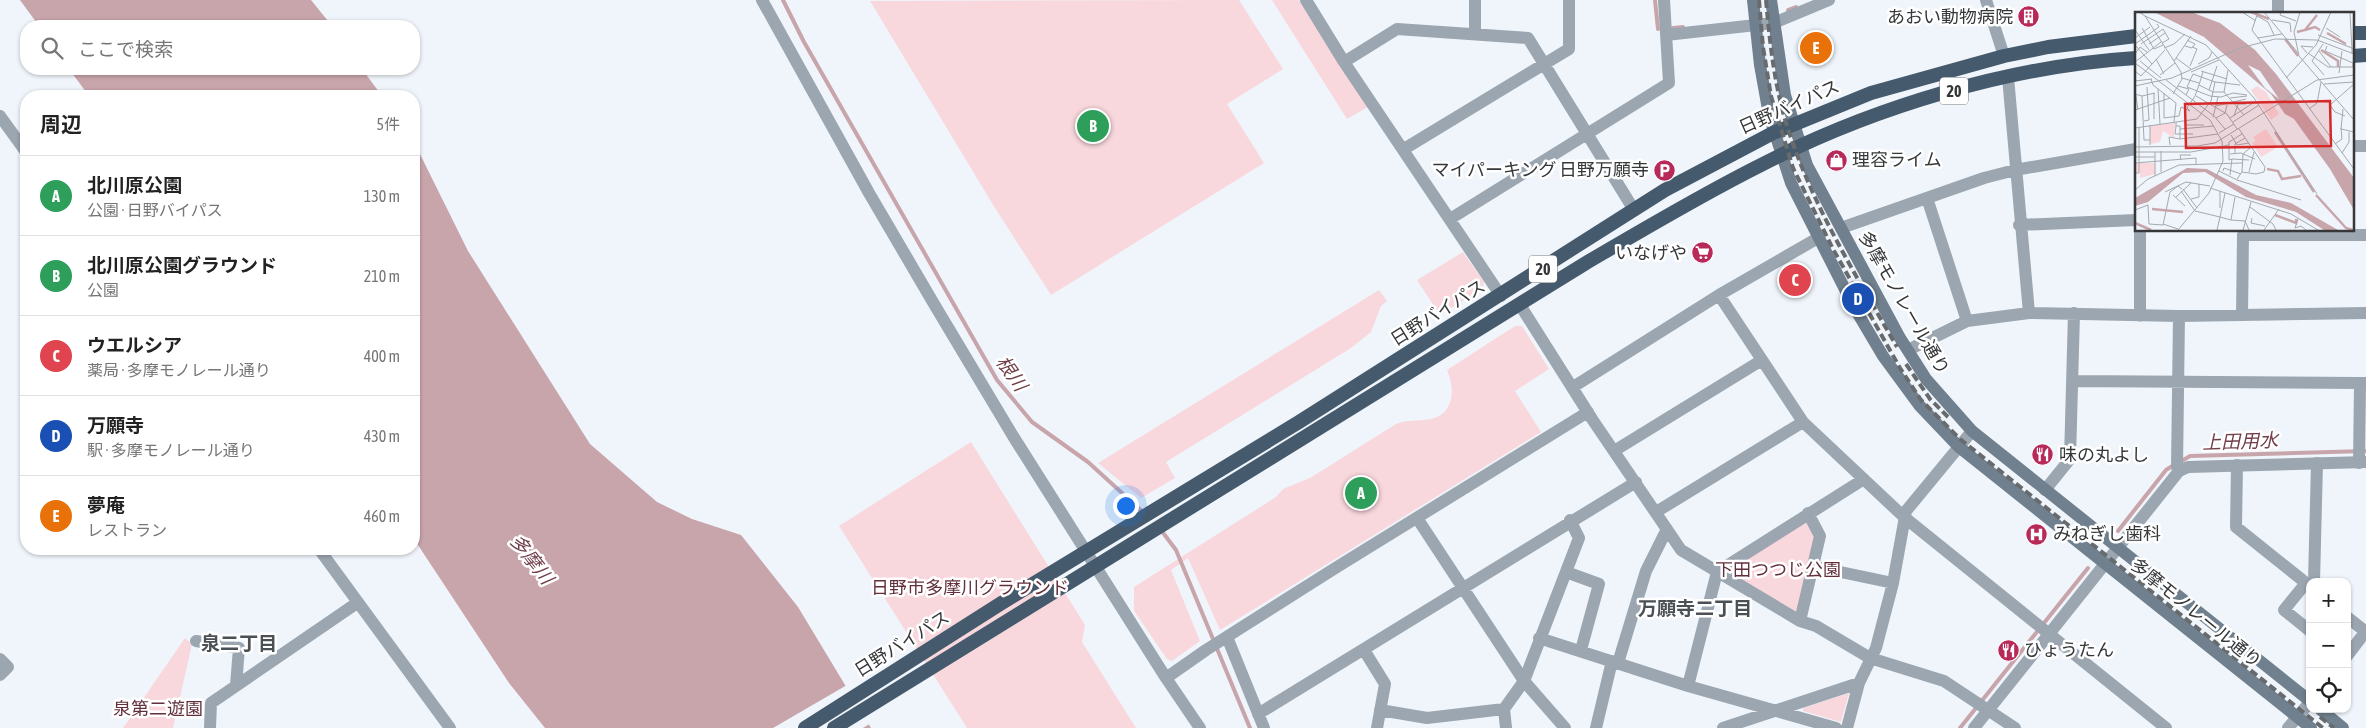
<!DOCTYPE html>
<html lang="ja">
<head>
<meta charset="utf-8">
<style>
	:root { --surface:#fff; --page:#f6f6f6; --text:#222; --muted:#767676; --line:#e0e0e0; --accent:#2563eb }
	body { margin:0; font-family:"Asap Condensed","Noto Sans JP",sans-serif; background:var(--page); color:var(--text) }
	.controls { position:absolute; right:15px; bottom:15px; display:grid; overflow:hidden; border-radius:10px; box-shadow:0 1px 4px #0004 }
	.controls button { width:45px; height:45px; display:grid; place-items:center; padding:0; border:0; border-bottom:1px solid var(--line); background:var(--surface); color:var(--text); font:25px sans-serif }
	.you { position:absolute; left:1125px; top:505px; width:18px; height:18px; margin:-12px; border:4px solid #fff; border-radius:50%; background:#1a73e8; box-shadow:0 0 0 8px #1a73e833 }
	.badge { display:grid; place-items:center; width:32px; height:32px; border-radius:50%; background:var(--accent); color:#fff; font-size:16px; font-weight:700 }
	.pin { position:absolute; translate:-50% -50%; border:2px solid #fff; box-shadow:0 1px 5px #0006 }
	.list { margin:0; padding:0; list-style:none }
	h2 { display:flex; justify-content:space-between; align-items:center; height:65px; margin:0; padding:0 20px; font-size:21px }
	h2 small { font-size:16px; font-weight:400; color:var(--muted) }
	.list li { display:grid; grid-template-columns:32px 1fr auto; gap:15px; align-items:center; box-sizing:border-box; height:80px; padding:0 20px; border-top:1px solid var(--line) }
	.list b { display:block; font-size:19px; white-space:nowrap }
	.list p { margin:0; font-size:16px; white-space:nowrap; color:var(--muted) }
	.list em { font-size:16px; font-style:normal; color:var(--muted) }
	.icon { flex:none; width:28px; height:28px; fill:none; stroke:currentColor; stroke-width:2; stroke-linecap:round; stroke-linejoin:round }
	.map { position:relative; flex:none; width:2366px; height:728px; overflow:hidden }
	.search { position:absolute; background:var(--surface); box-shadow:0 1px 4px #0004; left:20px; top:20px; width:400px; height:55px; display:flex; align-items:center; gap:12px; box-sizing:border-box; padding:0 18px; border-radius:20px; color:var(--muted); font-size:19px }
	.panel { position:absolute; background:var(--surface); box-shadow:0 1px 4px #0004; left:20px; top:90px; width:400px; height:465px; border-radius:20px }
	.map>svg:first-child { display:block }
	.green { fill:#f9d8dd }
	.water { fill:#c8a5ab }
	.pier { fill:#eff5fb }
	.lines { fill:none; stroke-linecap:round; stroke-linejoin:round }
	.stream { stroke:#c8a5ab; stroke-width:4 }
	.minor { stroke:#9ba6b0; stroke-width:12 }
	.tertiary { stroke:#9ba6b0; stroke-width:12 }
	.secondary { stroke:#70808e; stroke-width:12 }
	.trunk { stroke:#455a6c; stroke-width:14 }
	.rail { stroke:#686b6e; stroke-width:4; stroke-dasharray:8 4; stroke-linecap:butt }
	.labels { text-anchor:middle; stroke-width:5; stroke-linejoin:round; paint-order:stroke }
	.shield { fill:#fff; stroke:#727374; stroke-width:1 }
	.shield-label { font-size:16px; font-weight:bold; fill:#353739 }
	.poi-label { font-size:18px; fill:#353739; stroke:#fff; text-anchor:start }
	.street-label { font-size:18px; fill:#353739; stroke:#fff }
	.park-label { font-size:18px; fill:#62303c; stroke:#fff }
	.water-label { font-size:19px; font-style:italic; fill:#713e49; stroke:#fff }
	.neighbourhood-label { font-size:19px; font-weight:bold; fill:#4a5054; stroke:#fff }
	.inset-river { fill:none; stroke:#c8a5ab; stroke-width:2.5 }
	.inset-road { fill:none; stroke:#a5a9ad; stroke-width:1 }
	.view { fill:#d62828; fill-opacity:0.15; stroke:#d62828; stroke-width:2.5 }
	.inset-edge { fill:none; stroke:#353739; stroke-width:2.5 }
</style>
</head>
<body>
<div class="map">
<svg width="2366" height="728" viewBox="0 0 2366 728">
	<rect width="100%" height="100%" fill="#eff5fb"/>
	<path class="green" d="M1239,0L1283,69L1227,104L1264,163L1051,295L995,208L870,1Z
		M1272,0H1299L1368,107L1347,119Z
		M1463,252L1484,282L1483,288L1440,315L1417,280Z
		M1379,290L1387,301L1381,306L1371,332L1351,348L1166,462L1175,478L1141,498L1098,463Z
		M1515,326H1522L1549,369L1515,391L1541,432L1220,630L1188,558L1171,570L1200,641L1172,661L1167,659L1134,611V587L1276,497L1283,489L1310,478L1396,424C1408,419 1418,422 1431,419C1455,414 1455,387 1447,370Z
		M971,442L1085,625L1082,642L1136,728H967L839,526Z
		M1808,513L1820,536L1800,621L1717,572Z
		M185,638L192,644L173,728H123Z
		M1849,693L1841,722L1803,711V708Z"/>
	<path class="water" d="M20,0H311L332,26H39Z
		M69,69H362L382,96H89Z
		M414,142L468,251L590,444L657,502L692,519L741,535L798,607L871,728H545L509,683L414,539Z"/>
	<path class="pier" d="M847,685L871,723L863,728H773Z"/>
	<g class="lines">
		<path class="stream" d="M783,0L804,42L997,380L1032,422L1088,462L1144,513
			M1655,0L1658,29
			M1788,10L1796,7
			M1673,28L1683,27
			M2180,462L2190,456L2366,451
			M1161,530L1176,550L1250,728
			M2118,531L2166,470L2174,465
			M1960,728L2088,568"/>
		<path class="minor" d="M762,0L869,193L934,304L1013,436L1166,678L1200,728
			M1306,0L1344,62L1501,296
			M1475,0V34
			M1986,0L2004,56
			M2278,14V0
			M1666,35L1774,23L1829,0
			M1344,62L1397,29L1528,38L1634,210
			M2008,77L2029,313
			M2352,146H2366
			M1404,149L1569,49V0
			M1927,198L1967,321
			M1450,219L1669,83L1664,0
			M2019,225L2136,220
			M1841,228L1984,178L2015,170L2136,149
			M2243,235H2366
			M1719,295L1803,422L1904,517L2166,728
			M1520,305L1592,419L1681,550L1800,621L1816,626L1870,658L1944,681L2015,728
			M2242,315L2243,235L2245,230
			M2140,316V230
			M2179,316L2177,467L2179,471
			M1908,350L1967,321L2029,313L2179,316L2366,313
			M2072,381L2360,383
			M1573,387L1719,295L1818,238
			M1614,451L1762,360
			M2359,463L2360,383H2366
			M2237,465L2236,527L2306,583
			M2045,490L2070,459L2074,313
			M1656,512L1803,422
			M1417,518L1524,681L1565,728
			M319,549L450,728
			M1812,566L1893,583
			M1566,572L1599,584L1581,650
			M2314,582L2317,463
			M2310,586L2306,583L2284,610L2310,631
			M2347,617L2366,632
			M1800,621L1820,536L1808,513
			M1227,637L1264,728
			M1539,638L1688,686L1836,728
			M196,641L239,648L236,685
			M1364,650L1385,684L1377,728
			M2347,656L2366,631
			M0,659L8,667L0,675
			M1618,663L1646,571L1667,529
			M1166,678L1206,650L1337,567L1588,412
			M1688,686L1717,572L1864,479
			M1504,709L1506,728
			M1380,710L1427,718L1504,709L1524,681L1579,538L1570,520
			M1258,714L1636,482
			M210,728L211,703L357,603
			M1596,728L1612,661
			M1723,728L1859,683
			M1847,728L1859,683L1876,648L1893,583L1906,511L1972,431
			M2288,728L2310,702"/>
		<path class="tertiary" d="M0,116L26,152
			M1974,728L2179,471L2188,467L2366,462"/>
		<path class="secondary" d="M1753,0L1760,65L1769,115L1791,183L1854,307L1883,356L1919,405L1959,447L2311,728
			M1771,0L1785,95L1807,165L1900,338L1926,379L1972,431L2310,701
			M2320,709L2343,728"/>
		<path class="trunk" d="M2352,33H2366
			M2352,56L2366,55
			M805,728L1000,604L1299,422L1665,190L1773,133L1871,93L2004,56L2048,47L2136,36
			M834,728L1586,263C1644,229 1701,195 1761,165C1873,107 2010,66 2136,58"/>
		<path class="rail" d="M1759,0L1763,47L1771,96L1793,168L1833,249L1900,368L1921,400L1960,439L2323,728
			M1766,0C1770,45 1775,92 1790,135C1815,210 1858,279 1897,347
			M1906,364L1930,399L1948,417
			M2320,717L2334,728"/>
	</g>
	<defs>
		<symbol id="building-disc" viewBox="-11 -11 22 22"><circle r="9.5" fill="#b72958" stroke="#fff"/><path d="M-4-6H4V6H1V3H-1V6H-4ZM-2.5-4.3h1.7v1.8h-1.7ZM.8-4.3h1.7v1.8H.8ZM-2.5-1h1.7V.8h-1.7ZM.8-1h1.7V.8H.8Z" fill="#fff"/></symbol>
		<symbol id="shop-disc" viewBox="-11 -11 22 22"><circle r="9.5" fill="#b72958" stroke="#fff"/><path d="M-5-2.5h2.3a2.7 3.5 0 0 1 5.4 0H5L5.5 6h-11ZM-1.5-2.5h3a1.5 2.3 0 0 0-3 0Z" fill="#fff"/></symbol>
		<symbol id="parking-disc" viewBox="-11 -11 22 22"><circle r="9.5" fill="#b72958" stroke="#fff"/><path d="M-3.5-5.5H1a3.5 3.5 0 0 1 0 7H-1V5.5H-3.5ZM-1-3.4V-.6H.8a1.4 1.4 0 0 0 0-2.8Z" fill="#fff"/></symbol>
		<symbol id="supermarket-disc" viewBox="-11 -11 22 22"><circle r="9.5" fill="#b72958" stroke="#fff"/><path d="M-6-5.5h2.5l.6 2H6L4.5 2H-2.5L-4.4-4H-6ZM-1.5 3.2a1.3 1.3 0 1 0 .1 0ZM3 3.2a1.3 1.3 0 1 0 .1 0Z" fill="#fff"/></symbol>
		<symbol id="restaurant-disc" viewBox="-11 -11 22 22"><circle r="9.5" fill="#b72958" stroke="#fff"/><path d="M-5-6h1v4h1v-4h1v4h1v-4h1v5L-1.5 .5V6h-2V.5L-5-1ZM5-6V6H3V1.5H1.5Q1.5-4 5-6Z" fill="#fff"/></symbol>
		<symbol id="hospital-disc" viewBox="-11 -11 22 22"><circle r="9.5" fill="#b72958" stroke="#fff"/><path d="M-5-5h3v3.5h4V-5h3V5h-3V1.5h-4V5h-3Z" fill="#fff"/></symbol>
	</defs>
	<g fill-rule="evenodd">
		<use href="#building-disc" x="2016" y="4" width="25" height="25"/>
		<use href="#shop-disc" x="1824" y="148" width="25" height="25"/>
		<use href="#parking-disc" x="1652" y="158" width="25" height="25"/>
		<use href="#supermarket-disc" x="1690" y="240" width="25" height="25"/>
		<use href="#restaurant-disc" x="2030" y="442" width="25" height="25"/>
		<use href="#hospital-disc" x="2024" y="522" width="25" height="25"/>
		<use href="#restaurant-disc" x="1996" y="638" width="25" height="25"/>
	</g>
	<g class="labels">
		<g class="shield">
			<rect x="1940" y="77.5" width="28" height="27" rx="4"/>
			<rect x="1529" y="255.5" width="28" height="27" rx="4"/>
		</g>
		<g class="shield-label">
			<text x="1954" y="97">20</text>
			<text x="1543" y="275">20</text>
		</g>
		<g class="poi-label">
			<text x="2013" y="23" text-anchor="end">あおい動物病院</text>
			<text x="1852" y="166">理容ライム</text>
			<text x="1649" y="176" text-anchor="end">マイパーキング 日野万願寺</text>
			<text x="1687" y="259" text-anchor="end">いなげや</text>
			<text x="2059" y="461">味の丸よし</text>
			<text x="2053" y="540">みねぎし歯科</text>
			<text x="2024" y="656">ひょうたん</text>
		</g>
		<g class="street-label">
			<text transform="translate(1789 107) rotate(-24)" y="6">日野バイパス</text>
			<text transform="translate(1904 303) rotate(60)" y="6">多摩モノレール通り</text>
			<text transform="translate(1438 313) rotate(-32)" y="6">日野バイパス</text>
			<text transform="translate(2196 613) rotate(39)" y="6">多摩モノレール通り</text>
			<text transform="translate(902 644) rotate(-32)" y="6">日野バイパス</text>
		</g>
		<g class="park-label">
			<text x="1778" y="576">下田つつじ公園</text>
			<text x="970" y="594">日野市多摩川グラウンド</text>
			<text x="158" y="715">泉第二遊園</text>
		</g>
		<g class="water-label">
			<text transform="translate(1012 373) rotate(55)" y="7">根川</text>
			<text transform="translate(2240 441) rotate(-2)" y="7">上田用水</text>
			<text transform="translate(532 559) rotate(52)" y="7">多摩川</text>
		</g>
		<g class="neighbourhood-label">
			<text x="1695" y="615">万願寺二丁目</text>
			<text x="239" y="650">泉二丁目</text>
		</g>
	</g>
	<g transform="translate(2135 12)">
		<rect width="219" height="219" fill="#eff5fb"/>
		<path d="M122,74L131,80L144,102L136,108L116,78ZM40,111L39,126L28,119L25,130L15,132V114ZM131,117L143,135L126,145L117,131L121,129L118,125ZM0,151H20V162L5,166V160L0,161Z" fill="#f9d8dd"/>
		<path d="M19,0H56L85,11L120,38L141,62L219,166V198L195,157L159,107L150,102L136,82L69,25ZM113,53L125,59L144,87L130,76ZM52,156L72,157L121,183L156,191L203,218H189L161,200L111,185L70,160L48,161L13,190L0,194V186Z" fill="#c8a5ab" fill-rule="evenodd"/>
		<path class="inset-river" d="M116,0L134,7M170,18L180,15L185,18M162,20L170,18L182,3M192,21L211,32M150,27L163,44M186,38L203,49V55M140,120L179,180M132,157L143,159L147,167L166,164M181,183L211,216L218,218M17,197L48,200M140,203L161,211V207M0,211L16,218"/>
		<path class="inset-road" d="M4,0L10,4L46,60L47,67L38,82M107,0L121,9M123,0L117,18L219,157M129,0L163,41M146,0L145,3L161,9M165,0L159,20L164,44L219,108M215,1L217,37M10,4L71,33L119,86L182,182M122,4L133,10L139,23M137,8L155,11L156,20M7,16L19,37L28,33M191,16L205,25M0,18L14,38M183,23L217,36V41M0,26L15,15M123,26L147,22M0,32L24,15L22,12M6,32L28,17L34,27L27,31M14,32L30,21M188,32L177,49L189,63M0,33L17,52M50,34L57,36L60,32L52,28M192,34L190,39L218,51V55M29,36L39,32L50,22M184,39L196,55M172,41L166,34L178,35M173,41L193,55H219M0,42L5,35L12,40M41,46L56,57M21,47L29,62M5,49L26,66M39,49L56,24M0,50L26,30M0,51L75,108L87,129L88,149L74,181L43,218M63,52L74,46L77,40M55,54L62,37L57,35M0,59L6,64L30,38M66,59L92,67M56,60L84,48M68,60L64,73L78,80H89L109,103M204,61L207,39M58,62L52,75L75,84L86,85L98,81L112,83M58,62L80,70L105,73M25,63L40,51M47,66L64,71M151,66L181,33L196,0M16,67L18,73L41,91L39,110M31,68L79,104L90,117M0,69L17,67M189,72L219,70M0,74L37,66L105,36L140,27L182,28L219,42M43,74L54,77L51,83M23,77L25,112M0,78L3,98M74,78L82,54M89,80L93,58M19,81V107M29,81V106L44,104L46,95L55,99L52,96L60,84L64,73M0,82L7,84L20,81M7,84L9,128H15M61,84L92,102L102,117M95,86L112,84M81,94L111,87M174,97L182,91L186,70M208,97L206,117L219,120M0,98L35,86M99,104L103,92H111M210,104L200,100L195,93L219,72M78,105L83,85M81,106L90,101L92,93M95,106L118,91M9,109L14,108L12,75M41,110V114H45V117L79,114M98,110L124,93M15,113V133M51,113H69M41,114L40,122H58M0,116L62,107L76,89L80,70M104,117L130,155L129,160L121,162L107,160M84,121L99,112M96,123L102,133L114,131M45,127L83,122M200,132L207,127L206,116M35,133L34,125L45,127V117M0,135L62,134L80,131L182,68L219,63M26,139V160M0,140H56L94,133M20,140V164M207,141L214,130V120M95,142L106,141L120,147M100,142V132L110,126M0,145H20M97,147L94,148V130L107,122M46,148L45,143H56M0,151L61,146V152M84,159L102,168L166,188M88,159L89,156L106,162M114,160L119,140M0,161H4V115M95,163L97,147L114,148M102,167L107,160L108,142L116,135M75,176L156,202L183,218M48,177L62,196M0,178L13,167L44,153L107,151M46,179L60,199L85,205L82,218M30,180L51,170L75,174M90,181L85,205L96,208M38,183L50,194M41,185L56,171M100,185L96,208L110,209L114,218M56,187L64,185V172M115,195L138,212L141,218M85,196V179M0,198L13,193L14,212L28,213L35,180L43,174L47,177M117,206L116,211L130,214M163,207L160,216L166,214L171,218M28,212L43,217M108,218L116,190M129,218L144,197"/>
		<path class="view" d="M195,89L196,134L51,136L50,92Z"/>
		<rect width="219" height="219" class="inset-edge"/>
	</g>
</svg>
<div class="controls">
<button>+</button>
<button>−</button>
<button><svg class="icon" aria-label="locate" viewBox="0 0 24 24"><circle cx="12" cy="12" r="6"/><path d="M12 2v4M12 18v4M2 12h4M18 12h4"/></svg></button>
</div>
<div class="you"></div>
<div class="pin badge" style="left:1361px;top:493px;background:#2e9e5b">A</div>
<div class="pin badge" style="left:1093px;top:126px;background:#2e9e5b">B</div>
<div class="pin badge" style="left:1795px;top:280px;background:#e0444e">C</div>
<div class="pin badge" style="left:1858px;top:299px;background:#1a4fb4">D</div>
<div class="pin badge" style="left:1816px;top:48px;background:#e8710a">E</div>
<div class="search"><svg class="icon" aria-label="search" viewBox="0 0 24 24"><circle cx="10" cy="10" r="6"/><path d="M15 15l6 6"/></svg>ここで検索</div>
<section class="panel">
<h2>周辺<small>5件</small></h2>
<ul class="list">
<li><span class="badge" style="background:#2e9e5b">A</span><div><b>北川原公園</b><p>公園 · 日野バイパス</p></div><em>130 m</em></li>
<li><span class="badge" style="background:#2e9e5b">B</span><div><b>北川原公園グラウンド</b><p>公園</p></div><em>210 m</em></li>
<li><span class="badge" style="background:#e0444e">C</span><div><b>ウエルシア</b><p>薬局 · 多摩モノレール通り</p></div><em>400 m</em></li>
<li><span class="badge" style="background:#1a4fb4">D</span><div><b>万願寺</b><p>駅 · 多摩モノレール通り</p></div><em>430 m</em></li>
<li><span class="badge" style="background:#e8710a">E</span><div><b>夢庵</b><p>レストラン</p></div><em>460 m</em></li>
</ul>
</section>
</div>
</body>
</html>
